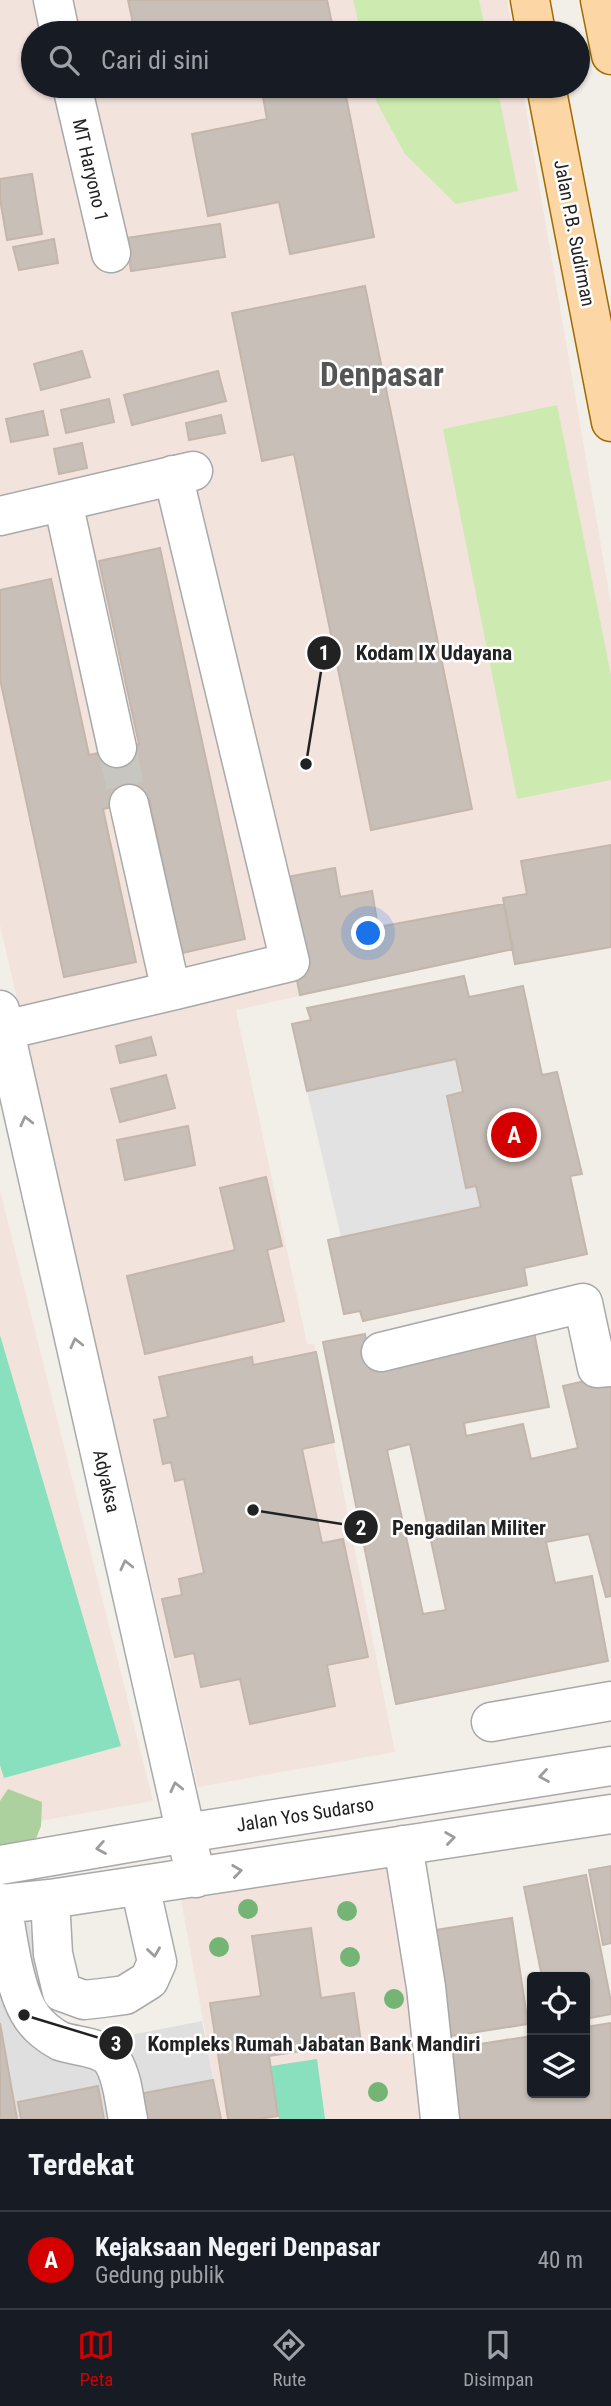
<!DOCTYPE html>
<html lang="id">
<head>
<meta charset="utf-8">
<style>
	:root { --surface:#171b24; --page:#20242c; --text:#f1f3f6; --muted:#9ea1a6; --line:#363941; --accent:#d40000 }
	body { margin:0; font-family:"Roboto Condensed",sans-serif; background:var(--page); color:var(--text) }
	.controls { position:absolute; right:21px; bottom:21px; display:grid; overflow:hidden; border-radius:7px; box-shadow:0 2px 5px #0004 }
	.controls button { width:63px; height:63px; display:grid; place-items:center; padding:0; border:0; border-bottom:2px solid var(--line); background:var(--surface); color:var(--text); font:35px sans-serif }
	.you { position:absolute; left:369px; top:934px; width:24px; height:24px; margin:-18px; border:5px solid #fff; border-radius:50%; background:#1a73e8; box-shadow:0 0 0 10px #1a73e833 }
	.badge { display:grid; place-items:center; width:46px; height:46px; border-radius:50%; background:var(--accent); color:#fff; font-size:23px; font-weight:700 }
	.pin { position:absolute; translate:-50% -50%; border:4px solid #fff; box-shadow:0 2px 7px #0006 }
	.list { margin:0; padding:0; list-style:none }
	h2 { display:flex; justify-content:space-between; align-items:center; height:91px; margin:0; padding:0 28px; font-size:30px }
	h2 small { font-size:23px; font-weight:400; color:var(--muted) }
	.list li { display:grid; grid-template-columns:46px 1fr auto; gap:21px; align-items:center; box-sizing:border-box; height:98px; padding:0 28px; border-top:2px solid var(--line) }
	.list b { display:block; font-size:26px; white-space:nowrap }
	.list p { margin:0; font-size:23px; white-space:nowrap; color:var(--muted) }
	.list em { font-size:23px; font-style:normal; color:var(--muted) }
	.icon { flex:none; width:38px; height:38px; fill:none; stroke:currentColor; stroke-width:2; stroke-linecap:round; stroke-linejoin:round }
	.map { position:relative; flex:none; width:611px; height:2119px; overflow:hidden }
	.search { position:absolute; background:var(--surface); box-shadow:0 2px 5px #0004; left:21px; right:21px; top:21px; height:77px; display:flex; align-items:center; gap:18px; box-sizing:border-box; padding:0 24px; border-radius:38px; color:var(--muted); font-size:26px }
	.sheet { height:189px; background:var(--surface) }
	nav { display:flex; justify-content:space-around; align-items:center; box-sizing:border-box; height:98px; border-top:2px solid var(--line); background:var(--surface); font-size:19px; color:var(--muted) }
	nav a { display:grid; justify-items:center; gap:4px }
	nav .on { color:var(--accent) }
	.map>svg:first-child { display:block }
	.residential { fill:#e0dfdf }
	.military { fill:#f3e3dd }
	.grass { fill:#cdebb0 }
	.forest { fill:#add19e }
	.pitch { fill:#88e0be }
	.parking { fill:#e2e2e2 }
	.building { fill:#c7bfb8; stroke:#c4b6ab; stroke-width:2; fill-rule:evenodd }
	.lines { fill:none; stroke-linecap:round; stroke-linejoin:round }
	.minor-tunnel { stroke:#c8c6c1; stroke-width:38; stroke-dasharray:38 19; stroke-linecap:butt }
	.minor-casing { stroke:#a9a9a9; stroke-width:41 }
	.major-casing { stroke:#a06b00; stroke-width:41 }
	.minor { stroke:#fff; stroke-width:38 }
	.major { stroke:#fcd6a4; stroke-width:38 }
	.tree { fill:#74b475 }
	.oneway { stroke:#9c9c9c }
	.labels { text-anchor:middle; stroke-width:5; stroke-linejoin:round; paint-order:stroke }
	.street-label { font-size:19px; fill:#222; stroke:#fff }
	.town-label { font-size:33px; font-weight:bold; fill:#555; stroke:#fff }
	.leader { fill:none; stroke:#222; stroke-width:2.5 }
	.callout-dot { fill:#222; stroke:#fff; stroke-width:2.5 }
	.mark-label { font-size:21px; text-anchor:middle; font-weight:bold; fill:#fff }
	.callout-label { font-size:21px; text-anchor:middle; font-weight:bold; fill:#222; stroke:#fff; stroke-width:5; stroke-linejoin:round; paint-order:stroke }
</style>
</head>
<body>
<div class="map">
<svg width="611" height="2119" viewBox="0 0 611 2119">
	<rect width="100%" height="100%" fill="#f2efe9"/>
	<path class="residential" d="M28,1915L44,2009L90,2043L202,2021L221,2119H17L0,2023V1919Z"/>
	<path class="military" d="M0,0H507L513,33H33V86H522L611,604V947L515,964L512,949L236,1010L307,1344H314L395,1752L198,1787L0,925Z
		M0,1190L153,1801L0,1828Z
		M415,1852L459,2119H221L179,1889Z"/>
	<path class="grass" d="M353,0H479L486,33H361Z
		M373,86H497L518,191L456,204L405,154L377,103Z
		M557,405L611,675V780L517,799L443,429Z"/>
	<path class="forest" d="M8,1789L42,1802L41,1826L28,1859L0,1861V1801Z"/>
	<path class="pitch" d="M0,1335L121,1746L4,1778L0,1765Z
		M317,2059L325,2119H279L271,2066Z"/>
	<path class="parking" d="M456,1059L463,1092L447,1096L466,1187L476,1186L481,1207L341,1237L307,1091Z"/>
	<path class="building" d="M128,0H327L334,33H135Z
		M261,86H344L374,237L290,254L279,202L208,216L192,134L267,119Z
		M32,174L42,234L7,240L0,199V179Z
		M220,224L225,257L131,271L126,238Z
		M54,239L58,263L19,270L13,247Z
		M365,286L472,809L371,830L294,454L262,461L232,313Z
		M82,351L90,377L41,390L34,364Z
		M218,371L226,401L132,425L124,395Z
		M109,399L114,422L66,433L61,410Z
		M43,411L48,435L11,442L6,419Z
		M221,415L225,433L189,440L186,423Z
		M82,443L87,468L59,474L54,449Z
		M160,548L245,939L182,953L149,799L103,809L136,962L64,977L0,679V590L51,579L89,755L139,744L99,561Z
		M611,845V947L515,964L503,898L527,894L521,861Z
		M335,868L340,897L372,891L378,927L504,904L513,949L300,995L276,879Z
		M464,976L469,997L523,986L542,1075L557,1072L582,1174L570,1176L587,1254L524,1268L527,1285L363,1321L360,1311L344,1314L328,1240L481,1207L476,1186L466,1188L447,1096L463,1092L456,1059L307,1091L292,1024L311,1020L307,1008Z
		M151,1037L156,1055L120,1063L116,1046Z
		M166,1075L175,1108L120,1122L111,1089Z
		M188,1126L195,1165L125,1180L117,1140Z
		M266,1177L282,1246L267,1250L284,1321L145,1354L127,1276L235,1250L220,1188Z
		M533,1327L549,1407L464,1423L466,1436L523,1424L531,1459L578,1448L563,1386L611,1375V1596L606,1597L589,1534L546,1542L555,1583L592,1576L608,1661L396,1704L323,1342L365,1334L369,1357ZM410,1444L446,1610L423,1614L387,1450Z
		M316,1352L334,1442L302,1449L322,1543L343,1539L368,1657L327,1665L335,1706L250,1724L240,1679L201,1687L194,1653L175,1657L162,1599L182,1595L179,1579L204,1573L184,1479L175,1481L171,1462L163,1464L154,1420L168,1417L159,1377L252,1357L253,1365Z
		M611,1866V1943L603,1945L589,1870Z
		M586,1875L611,2002V2014L585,2019V1977H542L524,1887Z
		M512,1918L528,2024L451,2036L435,1930Z
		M311,1928L321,1998L354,1993L361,2042L269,2056L278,2116L259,2119H228L210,2003L261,1996L252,1936Z
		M0,2023L17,2119H0Z
		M611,2023V2119H459L447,2049L532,2036V2093H585V2027Z
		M213,2080L221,2119H145L139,2094Z
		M98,2086L104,2119H21L18,2102Z"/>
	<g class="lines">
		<path class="minor-tunnel" d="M117,748L129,804"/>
		<defs>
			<path id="minor" d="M53,0L60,33
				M72,86L111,253
				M63,502L117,748
				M0,516L193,471
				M171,991L290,962L173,475
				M0,1010L196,1878
				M5,1030L171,991L129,804
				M381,1352L583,1303L597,1368L611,1367
				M491,1722L611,1701
				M403,1845L426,1987L440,2119
				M0,1865L186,1833L611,1766
				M50,1899L53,1954L62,1992L84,2000L102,1998L125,1995L149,1980L157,1962L140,1886
				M2,1903C7,1934 14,1992 32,2017C38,2026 50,2036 60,2041C76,2047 104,2046 113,2062C123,2078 124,2101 128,2119
				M0,1904L50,1899L611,1814"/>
			<path id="major" d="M530,0L536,33
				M600,0L611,55
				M546,86L611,422"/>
		</defs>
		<use href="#minor" class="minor-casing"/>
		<use href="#major" class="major-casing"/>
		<use href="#minor" class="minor"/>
		<use href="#major" class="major"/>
	</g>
	<g class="tree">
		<circle cx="248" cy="1909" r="10"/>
		<circle cx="347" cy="1911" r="10"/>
		<circle cx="219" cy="1947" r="10"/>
		<circle cx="350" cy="1957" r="10"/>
		<circle cx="394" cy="1999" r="10"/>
		<circle cx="378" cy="2092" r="10"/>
	</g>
	<defs><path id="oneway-chevron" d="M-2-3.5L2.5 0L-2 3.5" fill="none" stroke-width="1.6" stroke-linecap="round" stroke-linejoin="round" transform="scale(1.75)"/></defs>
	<g class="oneway">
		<use href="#oneway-chevron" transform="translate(26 1121) rotate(-103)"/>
		<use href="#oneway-chevron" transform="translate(76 1343) rotate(-103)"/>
		<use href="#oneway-chevron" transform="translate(126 1565) rotate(-103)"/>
		<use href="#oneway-chevron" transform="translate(544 1776) rotate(171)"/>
		<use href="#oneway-chevron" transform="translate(176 1787) rotate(-103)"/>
		<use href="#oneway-chevron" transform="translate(450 1838) rotate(-8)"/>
		<use href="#oneway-chevron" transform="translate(101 1848) rotate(170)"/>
		<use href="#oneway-chevron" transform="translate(237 1871) rotate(-8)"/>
		<use href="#oneway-chevron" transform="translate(154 1952) rotate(82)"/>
	</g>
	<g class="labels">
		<g class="street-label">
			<text transform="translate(91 170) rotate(77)" y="7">MT Haryono 1</text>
			<text transform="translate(575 233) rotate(79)" y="7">Jalan P.B. Sudirman</text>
			<text transform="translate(107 1481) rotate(77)" y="7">Adyaksa</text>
			<text transform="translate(305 1814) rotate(-9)" y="7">Jalan Yos Sudarso</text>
		</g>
		<g class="town-label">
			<text x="382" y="386">Denpasar</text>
		</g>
	</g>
	<path class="leader" d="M306 764L324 653M253 1510L361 1527M24 2015L116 2043"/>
	<g class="callout-dot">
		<circle cx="306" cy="764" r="7"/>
		<circle cx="253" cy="1510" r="7"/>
		<circle cx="24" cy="2015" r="7"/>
		<circle cx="324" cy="653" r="18"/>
		<circle cx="361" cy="1527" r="18"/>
		<circle cx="116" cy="2043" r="18"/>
	</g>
	<g class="mark-label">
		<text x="324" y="660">1</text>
		<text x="361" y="1535">2</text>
		<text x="116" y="2051">3</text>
	</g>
	<g class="callout-label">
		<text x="434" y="660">Kodam IX Udayana</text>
		<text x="469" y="1535">Pengadilan Militer</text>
		<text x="314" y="2051">Kompleks Rumah Jabatan Bank Mandiri</text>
	</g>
</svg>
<div class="controls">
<button><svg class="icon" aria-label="locate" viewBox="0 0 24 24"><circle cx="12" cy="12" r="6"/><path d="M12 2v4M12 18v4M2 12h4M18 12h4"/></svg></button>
<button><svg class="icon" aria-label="layers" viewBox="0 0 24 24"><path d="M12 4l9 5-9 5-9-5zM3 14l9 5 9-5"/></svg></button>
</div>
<div class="you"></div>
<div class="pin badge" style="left:514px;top:1135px">A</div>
<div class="search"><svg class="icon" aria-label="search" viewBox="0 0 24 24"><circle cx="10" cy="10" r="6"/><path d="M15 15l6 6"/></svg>Cari di sini</div>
</div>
<section class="sheet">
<h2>Terdekat<small></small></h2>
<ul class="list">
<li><span class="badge">A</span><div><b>Kejaksaan Negeri Denpasar</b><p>Gedung publik</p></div><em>40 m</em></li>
</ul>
</section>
<nav>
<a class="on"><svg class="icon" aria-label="map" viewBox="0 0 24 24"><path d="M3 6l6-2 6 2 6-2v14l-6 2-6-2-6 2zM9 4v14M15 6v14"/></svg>Peta</a>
<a><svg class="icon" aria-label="directions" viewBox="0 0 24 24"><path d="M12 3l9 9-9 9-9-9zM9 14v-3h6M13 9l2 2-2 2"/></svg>Rute</a>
<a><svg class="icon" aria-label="saved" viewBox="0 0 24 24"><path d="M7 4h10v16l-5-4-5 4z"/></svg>Disimpan</a>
</nav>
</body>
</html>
